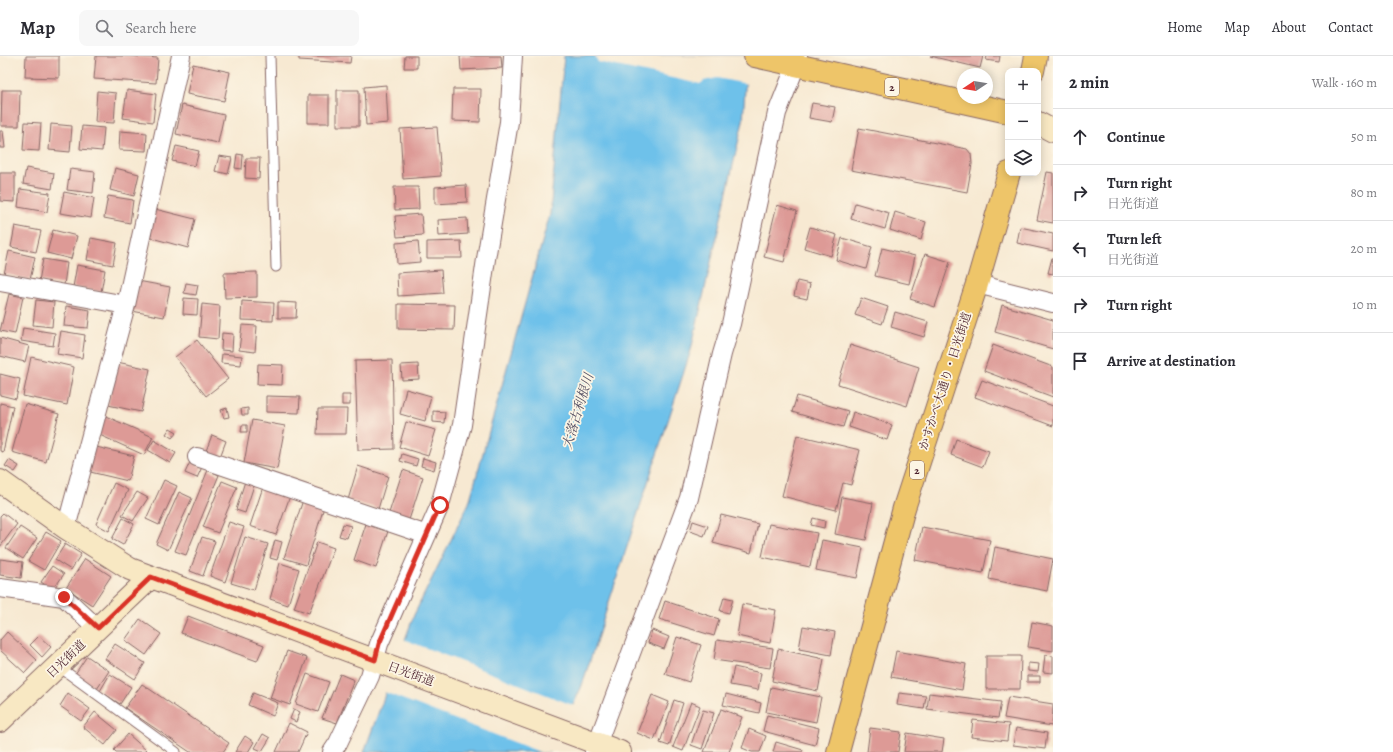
<!DOCTYPE html>
<html lang="en">
<head>
<meta charset="utf-8">
<style>
	:root { --surface:#fff; --page:#f7f7f7; --text:#2b2b33; --muted:#7c7c81; --line:#e1e1e2 }
	body { margin:0; font-family:Alegreya,"Noto Serif JP",serif; background:var(--page); color:var(--text) }
	.controls { position:absolute; right:12px; top:12px; display:grid; overflow:hidden; border-radius:8px; box-shadow:0 2px 10px #0003 }
	.controls button { width:36px; height:36px; display:grid; place-items:center; padding:0; border:0; border-bottom:1px solid var(--line); background:var(--surface); color:var(--text); font:20px sans-serif }
	.compass { position:absolute; left:957px; top:12px; width:36px; height:36px; border-radius:50%; background:var(--surface); box-shadow:0 2px 10px #0003; rotate:258deg }
	.stop { position:absolute; width:12px; height:12px; margin:-9px; border:3px solid #d93025; border-radius:50%; background:#fff }
	.stop.end { background:#d93025; border-color:#fff; box-shadow:0 1px 4px #0008 }
	.list { margin:0; padding:0; list-style:none }
	h2 { display:flex; justify-content:space-between; align-items:center; height:52px; margin:0; padding:0 16px; font-size:17px }
	h2 small { font-size:13px; font-weight:400; color:var(--muted) }
	.list li { display:grid; grid-template-columns:26px 1fr auto; gap:12px; align-items:center; box-sizing:border-box; height:56px; padding:0 16px; border-top:1px solid var(--line) }
	.list b { display:block; font-size:15px; white-space:nowrap }
	.list p { margin:0; font-size:13px; white-space:nowrap; color:var(--muted) }
	.list em { font-size:13px; font-style:normal; color:var(--muted) }
	.icon { flex:none; width:22px; height:22px; fill:none; stroke:currentColor; stroke-width:2; stroke-linecap:round; stroke-linejoin:round }
	.map { position:relative; flex:none; width:1053px; height:696px; overflow:hidden }
	header { display:flex; align-items:center; gap:24px; box-sizing:border-box; height:56px; padding:0 20px; background:var(--surface); border-bottom:1px solid var(--line) }
	header strong { font-size:19px }
	nav { display:flex; gap:22px; margin-inline-start:auto; font-size:14px }
	.search { width:280px; height:36px; background:var(--page); display:flex; align-items:center; gap:10px; box-sizing:border-box; padding:0 14px; border-radius:8px; color:var(--muted); font-size:15px }
	main { display:flex }
	aside { flex:1; background:var(--surface) }
	.map>svg:first-child { display:block }
	.water { fill:#6ec1ea; stroke:#5c708a }
	.pier { fill:#f7e9d2 }
	.building { fill:#dd9a96 }
	.lines { fill:none; stroke-linecap:round; stroke-linejoin:round }
	.lane-casing { stroke:#876665; stroke-width:11 }
	.street-casing { stroke:#876665; stroke-width:20 }
	.secondary-casing { stroke:#876665; stroke-width:24 }
	.primary-casing { stroke:#876665; stroke-width:24 }
	.lane { stroke:#fff; stroke-width:9 }
	.street { stroke:#fff; stroke-width:18 }
	.secondary { stroke:#f8e8c3; stroke-width:22 }
	.primary { stroke:#eec569; stroke-width:22 }
	.route { stroke:#d93025; stroke-width:5 }
	.labels { text-anchor:middle; stroke-width:3.5; stroke-linejoin:round; paint-order:stroke }
	.shield { fill:#fcf5e5; stroke:#7f5f63; stroke-width:1 }
	.shield-label { font-size:11px; font-weight:bold; fill:#4a1f2b }
	.street-label { font-size:12px; fill:#4a1f2b; stroke:#fcf5e5 }
	.water-label { font-size:13px; font-style:italic; fill:#555064; stroke:#fcf5e5 }
</style>
</head>
<body>
<header>
<strong>Map</strong>
<div class="search"><svg class="icon" aria-label="search" viewBox="0 0 24 24"><circle cx="10" cy="10" r="6"/><path d="M15 15l6 6"/></svg>Search here</div>
<nav><a>Home</a><a>Map</a><a>About</a><a>Contact</a></nav>
</header>
<main>
<div class="map">
<svg width="1053" height="696" viewBox="0 0 1053 696">
	<rect width="100%" height="100%" fill="#fcf5e5"/>
	<filter id="ink" filterUnits="userSpaceOnUse"><feTurbulence type="fractalNoise" baseFrequency=".025" numOctaves="2"/><feDisplacementMap in="SourceGraphic" scale="8" xChannelSelector="R" yChannelSelector="G"/><feConvolveMatrix kernelMatrix="1 2 1 2 8 2 1 2 1" color-interpolation-filters="sRGB"/></filter>
	<filter id="wash" filterUnits="userSpaceOnUse"><feTurbulence type="fractalNoise" baseFrequency=".012" numOctaves="4" result="noise"/><feDisplacementMap in="SourceGraphic" scale="16" xChannelSelector="R" yChannelSelector="G"/><feGaussianBlur stdDeviation="0.9" result="paint"/><feColorMatrix in="noise" values="0 0 0 0 0 0 0 0 0 0 0 0 0 0 0 0 0 1.4 0 .05"/><feComposite in="paint" operator="in"/></filter>
	<g filter="url(#wash)">
		<rect width="100%" height="100%" fill="#f7e9d2"/>
		<path class="water" d="M564,0H747L743,65L691,294L581,632L551,696H364L414,559L469,447L550,158Z"/>
		<path class="pier" d="M595,0H749L747,28L717,22L704,25L700,28L598,6Z
			M403,583L575,650L553,696H540L384,636Z"/>
		<g id="blocks">
			<path class="building" d="M26,0H59V22L25,21Z
				M96,0H129L158,2L156,27L94,23Z
				M299,0H351L350,7L299,4Z
				M405,0H417V12H404Z
				M460,0H501L502,12L461,14Z
				M930,0H983L980,12Z
				M987,0H1000L999,6L986,4Z
				M193,8L230,16L224,45L187,38Z
				M386,29L388,67L366,69L364,31Z
				M453,33H481L480,66L452,65Z
				M2,34H20L19,70H1Z
				M127,34L156,38L153,66L123,62Z
				M337,34H359V70H337Z
				M97,35L116,37L114,67L95,66Z
				M308,39H329V67H308Z
				M812,47L835,51L832,66L809,62Z
				M182,49L224,59L218,87L176,78Z
				M25,66L41,67L39,95L23,94Z
				M51,68L72,70L70,96L49,94Z
				M82,70L104,72L102,95L80,93Z
				M437,71L441,120L403,123L400,73Z
				M859,72L967,93L971,98L972,108L967,136L851,114Z
				M0,75H3L5,92H0Z
				M120,75L147,77L146,95L119,94Z
				M176,90L199,95L195,110L172,105Z
				M237,98L243,99L242,113L235,112Z
				M219,100L232,102L228,118L215,115Z
				M246,102H260L259,123L245,122Z
				M26,112L54,117L52,133L23,128Z
				M115,112L139,118L134,140L110,134Z
				M70,113L95,116L93,137L67,134Z
				M1047,116L1053,117V167L1037,164Z
				M0,117H15V146L0,145Z
				M466,129L467,146L435,148V131Z
				M394,131H418L419,153L395,154Z
				M20,133L50,137L47,156L18,151Z
				M64,136L94,142L91,162L60,157Z
				M108,140L133,144L130,167L104,162Z
				M855,147L889,157L885,173L851,163Z
				M777,149L797,155L784,206L764,201Z
				M155,153L195,163L188,192L148,181Z
				M895,156L926,166L921,184L890,174Z
				M421,158L423,179L397,181L395,160Z
				M467,162L468,178L439,180L438,164Z
				M15,170L41,175L36,196L11,191Z
				M810,171L837,179L831,200L804,192Z
				M1020,171L1053,178V195L1017,187Z
				M53,174L77,180L71,203L47,197Z
				M91,182L117,187L113,209L87,204Z
				M842,182L872,191L866,213L836,204Z
				M418,185L420,206L397,208L396,187Z
				M461,185L462,202H427V186Z
				M882,192L915,200L909,228L875,220Z
				M9,195L35,201L30,224L4,218Z
				M925,198L950,206L935,251L910,243Z
				M1052,202H1053V218L1048,217Z
				M43,203L67,207L64,229L39,225Z
				M77,209L105,214L101,236L73,231Z
				M441,214L443,237L398,240L397,217Z
				M257,216V241L225,242L224,217Z
				M138,225L170,231L164,261L132,255Z
				M797,225L810,228L807,243L794,240Z
				M186,227L198,229L196,239L184,237Z
				M9,238L23,241L15,278L0,275Z
				M184,242L198,243L197,259L183,258Z
				M861,242L888,251L882,268L855,259Z
				M36,244L54,246L52,271L33,269Z
				M242,245L274,247L273,265L241,264Z
				M278,246L297,247L296,262H278Z
				M202,248L220,250L218,283L199,281Z
				M398,248L455,249L454,274L398,273Z
				M1002,249L1053,264V293L995,276Z
				M66,250L90,254L88,272L64,270Z
				M895,256L928,266L924,281L891,271Z
				M242,269L257,270L255,296L239,294Z
				M23,272L55,277L53,290L21,285Z
				M61,275L85,279L82,302L57,298Z
				M222,277L233,278L232,295L221,294Z
				M0,282L29,290L25,306L0,300Z
				M197,284L228,323L206,340L175,301Z
				M850,289L919,311L907,350L838,328Z
				M993,289L1053,311V341L984,315Z
				M222,298L242,300L241,309L221,307Z
				M31,301L74,311L67,349L23,340Z
				M392,304L394,393L358,394L355,305Z
				M117,306L150,313L141,356L108,349Z
				M258,308L283,309L282,329L257,328Z
				M418,308L419,323L402,324L401,309Z
				M0,318L20,323L16,343L0,339Z
				M982,324L1053,350V370L975,341Z
				M406,333L431,340L425,365L400,358Z
				M342,339H350V349H342Z
				M266,340L300,341L299,357L266,356Z
				M797,340L848,355L843,371L792,356Z
				M0,347L13,350L3,396L0,395Z
				M25,348L59,358L46,406L12,396Z
				M227,352L229,361L224,362L221,354Z
				M248,352V359H242L241,353Z
				M318,353H347L346,378H317Z
				M433,355L445,356L444,367L433,366Z
				M853,356L892,369L887,384L849,371Z
				M101,358L153,381L144,399L93,376Z
				M252,364L285,370L277,413L244,407Z
				M406,366L436,374L428,400L399,391Z
				M242,369H247V376H241Z
				M170,372L177,376L172,382L166,378Z
				M212,379L226,385L220,401L206,395Z
				M797,379L860,394L851,429L843,427L836,454L782,440Z
				M956,383L989,395L983,411L951,399Z
				M154,384L176,397L170,407L148,394Z
				M92,390L134,400L128,425L86,415Z
				M402,398L418,403L416,410L400,405Z
				M423,402L436,406L434,414L421,410Z
				M9,404L19,410L15,416L5,410Z
				M190,406L202,411L197,422L185,417Z
				M358,410L388,420L378,453L348,444Z
				M208,414L219,419L186,499L175,495Z
				M403,414L423,421L409,464L389,457Z
				M246,422L255,426L245,457L236,454Z
				M164,424L177,430L159,469L146,463Z
				M222,425L237,431L218,477L203,471Z
				M114,427L128,434L109,475L96,468Z
				M263,431L290,440L276,479L250,470Z
				M137,436L148,442L133,465L122,459Z
				M179,436L192,442L168,494L156,488Z
				M842,441L873,447L866,484L835,478Z
				M303,444L324,451L306,509L284,502Z
				M3,457L17,468L0,491V460Z
				M721,459L758,468L751,497L713,487Z
				M123,462L134,468L123,489L112,483Z
				M813,462L825,465L824,472L811,469Z
				M693,465L708,470L704,480L690,475Z
				M229,466L244,471L225,526L210,520Z
				M343,468L351,470L347,482L339,480Z
				M366,468L388,475L376,512L354,504Z
				M769,468L817,477L810,511L762,501Z
				M20,471L37,482L23,503L6,492Z
				M922,471L990,484L983,517L915,504Z
				M46,476L61,485L44,514L28,505Z
				M202,481L215,485L203,520L190,515Z
				M245,481L268,488L254,534L231,527Z
				M275,484L282,486L277,504L270,502Z
				M822,484L863,492L857,522L816,514Z
				M317,486L334,492L309,557L294,552Z
				M65,488L81,498L71,514L55,504Z
				M995,491L1053,503L1047,535L989,523Z
				M0,503L23,506L21,522L0,519Z
				M85,503L111,520L92,549L66,532Z
				M280,507L299,513L288,549L270,543Z
				M52,510L64,518L53,534L41,526Z
				M724,541L733,543L729,557L720,555Z
				M665,545L719,563L714,580L659,563Z
				M742,548L776,554L770,587L737,580Z
				M188,560L264,589L257,605L181,577Z
				M140,563L161,578L146,599L125,584Z
				M1032,566L1053,570V595L1028,591Z
				M803,570L835,576L831,599L799,593Z
				M652,574L669,581L664,593L648,587Z
				M7,576L37,604L25,617L0,594V584Z
				M39,580L51,591L42,601L30,589Z
				M677,581L701,589L689,626L665,618Z
				M717,584L773,592L770,612L714,604Z
				M115,588L145,607L135,623L105,603Z
				M778,593L824,603L818,635L772,625Z
				M287,595L307,602L290,649L270,642Z
				M896,595L966,608L962,634L891,621Z
				M1045,599L1053,600V617L1043,616Z
				M87,600L109,615L97,633L75,618Z
				M986,600H1021L1020,633H986Z
				M1028,607L1039,608L1038,616L1028,615Z
				M734,611L761,617L758,634L730,629Z
				M110,618L131,631L120,648L100,635Z
				M307,618L329,626L318,656L296,648Z
				M340,618L354,624L337,667L322,662Z
				M1027,620H1040V626H1027Z
				M142,628L229,687L223,696H190L125,652Z
				M771,631L821,641L816,666L766,656Z
				M68,637L90,653L81,665L60,650Z
				M253,637L278,647L273,660L248,649Z
				M899,637L926,640L924,653L897,649Z
				M929,637L1001,646L998,662L927,653Z
				M726,638L761,647L759,657L723,649Z
				M652,639L669,646L654,684L637,677Z
				M1008,641L1053,648L1052,670L1004,662Z
				M674,644L683,647L669,690L660,687Z
				M691,646L700,650L683,695L673,691Z
				M294,653L300,656L296,666L290,663Z
				M721,653L742,661L729,696H704Z
				M703,654L714,657L702,693L691,689Z
				M95,656L117,674L105,689L83,671Z
				M767,659L819,672L815,689L763,675Z
				M973,664L1009,668L1007,685L971,681Z
				M289,667L307,676L298,696H276Z
				M870,672L901,676L898,696H867Z
				M1016,672L1047,677L1045,693L1013,689Z
				M749,673L766,680L760,696H752L742,692Z
				M907,677L944,683L942,696H904Z
				M128,678L146,694L144,696H116L114,694Z
				M263,678L270,682L262,695L255,692Z
				M245,680L254,686L248,696H235Z
				M776,686L803,694L802,696H773Z"/>
		</g>
	</g>
	<g filter="url(#ink)">
		<use href="#blocks" fill-opacity="0" stroke="#876665" stroke-width="1"/>
		<g class="lines">
			<defs>
				<path id="lane" d="M270,0L276,211
					M58,610L176,696"/>
				<path id="street" d="M0,226L126,249
					M977,228L1053,247
					M197,401L427,479
					M66,472L126,249L181,0
					M0,532L64,541L97,572
					M332,696L338,687L370,620L379,588L440,449L462,369L486,203L509,66L513,0
					M594,696L689,442L722,298L731,268L777,57L796,9L798,0"/>
				<path id="secondary" d="M1038,67L1053,75
					M0,425L66,472L130,513L620,696
					M0,665L151,521"/>
				<path id="primary" d="M755,0L1008,56
					M1033,15L1036,0
					M838,696L904,452L977,228L1009,117"/>
			</defs>
			<use href="#lane" class="lane-casing"/>
			<use href="#street" class="street-casing"/>
			<use href="#secondary" class="secondary-casing"/>
			<use href="#primary" class="primary-casing"/>
			<use href="#lane" class="lane"/>
			<use href="#street" class="street"/>
			<use href="#secondary" class="secondary"/>
			<use href="#primary" class="primary"/>
		</g>
	</g>
	<g class="lines" filter="url(#ink)">
		<path class="route" d="M64,541L98,572L151,521L375,604L379,588L440,449"/>
	</g>
	<g class="labels">
		<g class="shield">
			<rect x="885" y="22" width="14" height="18" rx="3"/>
			<rect x="910" y="405" width="14" height="18" rx="3"/>
		</g>
		<g class="shield-label">
			<text x="892" y="35">2</text>
			<text x="917" y="418">2</text>
		</g>
		<g class="street-label">
			<text transform="translate(945 325) rotate(-72)" y="4">かすかべ大通り・日光街道</text>
			<text transform="translate(66 603) rotate(-44)" y="4">日光街道</text>
			<text transform="translate(411 618) rotate(20)" y="4">日光街道</text>
		</g>
		<g class="water-label">
			<text transform="translate(577 355) rotate(-73)" y="5">大落古利根川</text>
		</g>
	</g>
</svg>
<div class="controls">
<button>+</button>
<button>−</button>
<button><svg class="icon" aria-label="layers" viewBox="0 0 24 24"><path d="M12 4l9 5-9 5-9-5zM3 14l9 5 9-5"/></svg></button>
</div>
<svg class="compass" viewBox="-18 -18 36 36"><path d="M0-13l5 13h-10z" fill="#e53935"/><path d="M0 13l5-13h-10z" fill="#7c7c81"/></svg>
<div class="stop" style="left:440px;top:449px"></div>
<div class="stop end" style="left:64px;top:541px"></div>
</div>
<aside>
<h2>2 min<small>Walk · 160 m</small></h2>
<ul class="list">
<li><svg class="icon" aria-label="ahead" viewBox="0 0 24 24"><path d="M12 20V5M6 11l6-6 6 6"/></svg><div><b>Continue</b></div><em>50 m</em></li>
<li><svg class="icon" aria-label="right" viewBox="0 0 24 24"><path d="M7 20v-9h11M14 6l5 5-5 5"/></svg><div><b>Turn right</b><p>日光街道</p></div><em>80 m</em></li>
<li><svg class="icon" aria-label="left" viewBox="0 0 24 24"><path d="M17 20v-9H6M10 6l-5 5 5 5"/></svg><div><b>Turn left</b><p>日光街道</p></div><em>20 m</em></li>
<li><svg class="icon" aria-label="right" viewBox="0 0 24 24"><path d="M7 20v-9h11M14 6l5 5-5 5"/></svg><div><b>Turn right</b></div><em>10 m</em></li>
<li><svg class="icon" aria-label="arrive" viewBox="0 0 24 24"><path d="M6 21V4h12l-3 4 3 4H6"/></svg><div><b>Arrive at destination</b></div></li>
</ul>
</aside>
</main>
</body>
</html>
